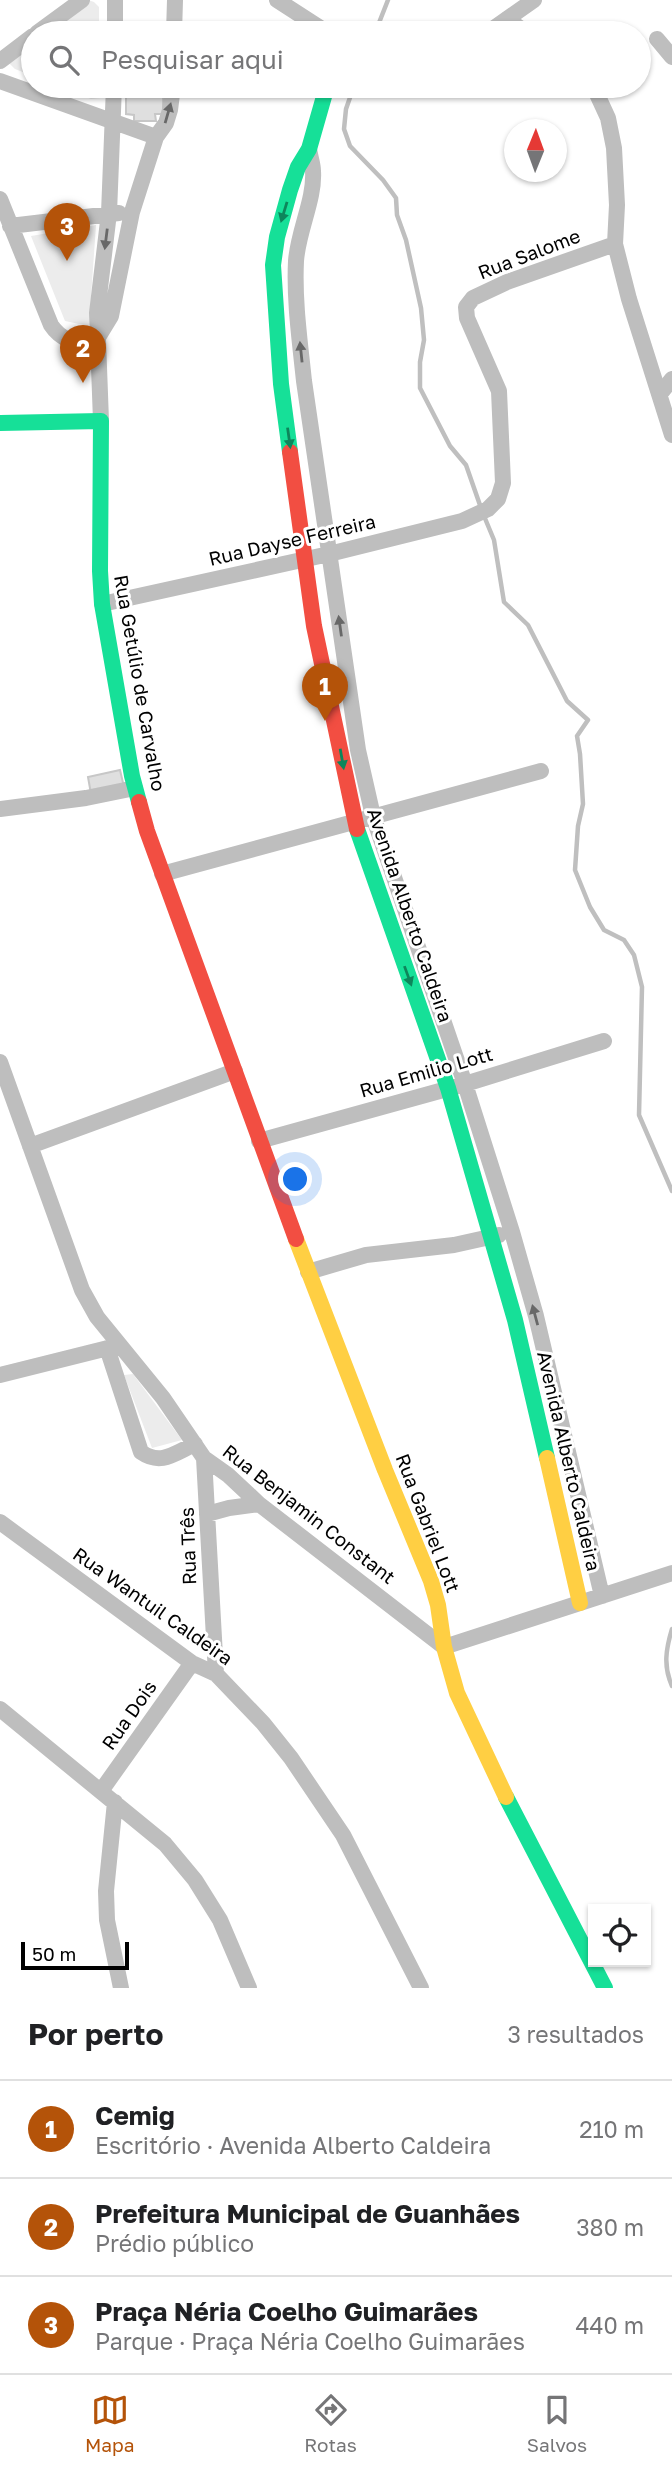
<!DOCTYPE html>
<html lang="pt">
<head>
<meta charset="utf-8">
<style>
	:root { --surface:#fff; --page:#f6f6f6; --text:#202124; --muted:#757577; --line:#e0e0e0; --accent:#b45309 }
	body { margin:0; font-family:"Golos Text",sans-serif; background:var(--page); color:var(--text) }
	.controls { position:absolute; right:21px; bottom:21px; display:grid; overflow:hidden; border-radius:0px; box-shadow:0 2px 5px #0004 }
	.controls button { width:63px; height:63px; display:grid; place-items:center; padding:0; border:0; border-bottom:2px solid var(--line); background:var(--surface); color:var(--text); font:35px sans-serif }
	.compass { position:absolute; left:504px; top:119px; width:63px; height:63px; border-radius:50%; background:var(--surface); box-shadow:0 2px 5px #0004; rotate:1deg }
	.scale { position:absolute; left:21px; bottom:18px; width:108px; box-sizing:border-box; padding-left:7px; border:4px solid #000; border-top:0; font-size:19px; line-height:24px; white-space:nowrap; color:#000; -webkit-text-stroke:5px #fff; paint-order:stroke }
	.you { position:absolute; left:296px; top:1180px; width:24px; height:24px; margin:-18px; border:5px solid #fff; border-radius:50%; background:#1a73e8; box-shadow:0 0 0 10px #1a73e833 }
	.badge { display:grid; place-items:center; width:46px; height:46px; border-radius:50%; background:var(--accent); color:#fff; font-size:23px; font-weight:700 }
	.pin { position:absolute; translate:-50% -58px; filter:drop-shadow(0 2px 4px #0008) }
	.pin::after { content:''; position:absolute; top:37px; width:24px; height:21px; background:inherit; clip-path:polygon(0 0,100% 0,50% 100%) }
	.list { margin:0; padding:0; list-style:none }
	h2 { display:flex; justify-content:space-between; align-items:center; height:91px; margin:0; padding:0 28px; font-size:30px }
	h2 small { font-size:23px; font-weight:400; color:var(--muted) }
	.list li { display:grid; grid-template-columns:46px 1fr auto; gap:21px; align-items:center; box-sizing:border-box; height:98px; padding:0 28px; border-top:2px solid var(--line) }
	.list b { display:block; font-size:26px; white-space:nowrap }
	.list p { margin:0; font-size:23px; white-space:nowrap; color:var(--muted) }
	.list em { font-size:23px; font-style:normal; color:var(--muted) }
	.icon { flex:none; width:38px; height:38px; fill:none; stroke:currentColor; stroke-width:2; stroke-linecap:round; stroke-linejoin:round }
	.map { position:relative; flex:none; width:672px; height:1988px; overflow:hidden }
	.search { position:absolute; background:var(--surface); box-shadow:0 2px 5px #0004; left:21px; right:21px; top:21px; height:77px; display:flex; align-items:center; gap:18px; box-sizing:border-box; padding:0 24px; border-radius:38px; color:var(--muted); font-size:26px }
	.sheet { height:385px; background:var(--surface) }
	nav { display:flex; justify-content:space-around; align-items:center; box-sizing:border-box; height:98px; border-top:2px solid var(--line); background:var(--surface); font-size:19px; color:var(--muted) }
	nav a { display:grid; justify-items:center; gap:4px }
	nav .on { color:var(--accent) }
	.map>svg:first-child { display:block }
	.green { fill:#ececec }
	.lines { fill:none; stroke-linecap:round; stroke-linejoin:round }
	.stream { stroke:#bfbfbf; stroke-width:4.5 }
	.building { fill:#dfdfdf; stroke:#c7c7c7; stroke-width:2 }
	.street { stroke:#bebebe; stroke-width:16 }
	.fast { stroke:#16e098; stroke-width:16 }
	.slow { stroke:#ffcf43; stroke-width:16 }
	.jam { stroke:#f24e42; stroke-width:16 }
	.oneway { fill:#686868 }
	.oneway2 { fill:#0d865b }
	.labels { text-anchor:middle; stroke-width:6; stroke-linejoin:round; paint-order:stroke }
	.street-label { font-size:19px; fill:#000; stroke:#fff }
</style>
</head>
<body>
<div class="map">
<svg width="672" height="1988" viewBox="0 0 672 1988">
	<rect width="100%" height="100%" fill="#fff"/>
	<path class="green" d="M88,0L94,2L99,7V33H43Z
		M33,41V76L15,69L8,62Z
		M58,86H102L100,98L91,99Z
		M96,225L89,326L65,321L31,236Z
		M133,1374L182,1440L152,1448L124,1375Z"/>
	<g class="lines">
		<path class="stream" d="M375,33L388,0
			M354,86L346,109L344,129L350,146L383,180L396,198L397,215L406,240L421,308L424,340L420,362V388L450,446L466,465L481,508
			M484,516L494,540L504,602L528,625L567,701L588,720L577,736L580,754L583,804L578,826L575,870L590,907L604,930L624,940L634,955L642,987L639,1115L672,1191
			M672,1629C666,1649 663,1666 672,1686"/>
	</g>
	<path class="building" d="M126,86H163V114H155L156,121H134V115L126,114Z
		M120,770L124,787L91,794L88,777Z"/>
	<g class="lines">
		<path class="street" d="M115,0V33
			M277,0L328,33
			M507,19L527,33
			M37,33L82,0
			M174,33L175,0
			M487,33L534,0
			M657,39L672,57
			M0,61L33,36
			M0,81L156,137
			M591,86L596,92L608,118L614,148L617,205L615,244L629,299L672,435
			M309,149C310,156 313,164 313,171C315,199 298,231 296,261C294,301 300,342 304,381L358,750L373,816L465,1084L512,1232L536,1316L602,1596
			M0,199L51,325C62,342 78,343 97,347
			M10,226L119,213
			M97,339L111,316L132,212L156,137L166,123L170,110L173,86
			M660,394L672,379
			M101,421L97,313L109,213L114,86
			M102,604L329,554L462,521L488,509L498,499L503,483L499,391L467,318L466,307L473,298L507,282L615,244
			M0,809L86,798L135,788
			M162,874L541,771
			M0,1062L82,1290L97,1317L163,1398L204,1458L228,1475L259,1504L444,1647L672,1573
			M259,1141L465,1084L604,1041
			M30,1146L235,1071
			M308,1272L366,1255L454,1245L499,1235
			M107,1348L141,1452C161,1466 175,1453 195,1444
			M0,1375L116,1346
			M204,1458L216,1674
			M207,1514L229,1508L259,1504
			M0,1522L192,1663L216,1674L263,1723L291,1758L343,1835L421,1988
			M0,1709L165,1844L195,1880L220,1920L249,1988
			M101,1791L192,1663
			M115,1802L106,1891L107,1920L121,1988"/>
		<path class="fast" d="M0,423L101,421L100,571L102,604L132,776L139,802
			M290,452L281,384L273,265L277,237L290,190L298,167L309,149L327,86
			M357,829L448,1088L515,1320L547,1458
			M506,1797L605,1988"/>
		<path class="slow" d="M296,1239L385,1470L431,1581L438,1605L444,1647L457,1693L506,1797
			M547,1458L580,1603"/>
		<path class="jam" d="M290,452L314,626L357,829
			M139,802L147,831L296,1239"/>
	</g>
	<defs><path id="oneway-solid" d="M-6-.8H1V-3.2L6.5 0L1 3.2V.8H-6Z" transform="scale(1.75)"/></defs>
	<g class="oneway">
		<use href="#oneway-solid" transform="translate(168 113) rotate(-74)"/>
		<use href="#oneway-solid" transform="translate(106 239) rotate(97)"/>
		<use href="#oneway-solid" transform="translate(301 352) rotate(-96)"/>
		<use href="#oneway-solid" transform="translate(340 626) rotate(-98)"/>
		<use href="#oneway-solid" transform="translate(535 1315) rotate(-105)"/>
	</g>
	<g class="oneway2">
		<use href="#oneway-solid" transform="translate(284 212) rotate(107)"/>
		<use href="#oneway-solid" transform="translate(289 438) rotate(82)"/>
		<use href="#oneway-solid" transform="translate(342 759) rotate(80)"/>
		<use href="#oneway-solid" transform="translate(408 976) rotate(70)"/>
	</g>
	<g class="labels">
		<g class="street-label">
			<text transform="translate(529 254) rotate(-21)" y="7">Rua Salome</text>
			<text transform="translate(292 540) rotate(-13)" y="7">Rua Dayse Ferreira</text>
			<text transform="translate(140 683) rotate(80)" y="7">Rua Getúlio de Carvalho</text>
			<text transform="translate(410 915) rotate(71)" y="7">Avenida Alberto Caldeira</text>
			<text transform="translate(426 1072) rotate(-16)" y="7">Rua Emilio Lott</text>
			<text transform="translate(569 1461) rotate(77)" y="7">Avenida Alberto Caldeira</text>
			<text transform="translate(309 1514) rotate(38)" y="7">Rua Benjamin Constant</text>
			<text transform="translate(428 1523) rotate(69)" y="7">Rua Gabriel Lott</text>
			<text transform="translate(188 1546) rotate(-92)" y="7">Rua Três</text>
			<text transform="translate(153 1606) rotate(35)" y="7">Rua Wantuil Caldeira</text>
			<text transform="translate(129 1715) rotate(-55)" y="7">Rua Dois</text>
		</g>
	</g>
</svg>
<div class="controls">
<button><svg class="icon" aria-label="locate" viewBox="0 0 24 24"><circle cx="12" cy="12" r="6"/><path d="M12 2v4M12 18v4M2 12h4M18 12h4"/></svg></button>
</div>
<svg class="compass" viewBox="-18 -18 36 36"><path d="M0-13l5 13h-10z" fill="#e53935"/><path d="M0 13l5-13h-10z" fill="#757577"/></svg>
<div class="scale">50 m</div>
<div class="you"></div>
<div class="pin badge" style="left:325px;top:721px">1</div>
<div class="pin badge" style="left:83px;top:383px">2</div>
<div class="pin badge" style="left:67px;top:261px">3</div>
<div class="search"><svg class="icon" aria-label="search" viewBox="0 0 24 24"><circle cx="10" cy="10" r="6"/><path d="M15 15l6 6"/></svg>Pesquisar aqui</div>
</div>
<section class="sheet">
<h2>Por perto<small>3 resultados</small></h2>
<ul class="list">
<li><span class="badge">1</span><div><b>Cemig</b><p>Escritório · Avenida Alberto Caldeira</p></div><em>210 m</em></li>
<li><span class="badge">2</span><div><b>Prefeitura Municipal de Guanhães</b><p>Prédio público</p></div><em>380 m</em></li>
<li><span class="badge">3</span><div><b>Praça Néria Coelho Guimarães</b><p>Parque · Praça Néria Coelho Guimarães</p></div><em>440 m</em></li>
</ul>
</section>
<nav>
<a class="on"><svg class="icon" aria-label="map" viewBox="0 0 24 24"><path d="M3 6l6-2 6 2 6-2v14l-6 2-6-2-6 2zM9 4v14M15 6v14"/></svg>Mapa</a>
<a><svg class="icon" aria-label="directions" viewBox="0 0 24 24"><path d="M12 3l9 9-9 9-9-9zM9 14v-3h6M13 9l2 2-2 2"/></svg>Rotas</a>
<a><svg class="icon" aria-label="saved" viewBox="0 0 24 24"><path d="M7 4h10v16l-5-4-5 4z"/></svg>Salvos</a>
</nav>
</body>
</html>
